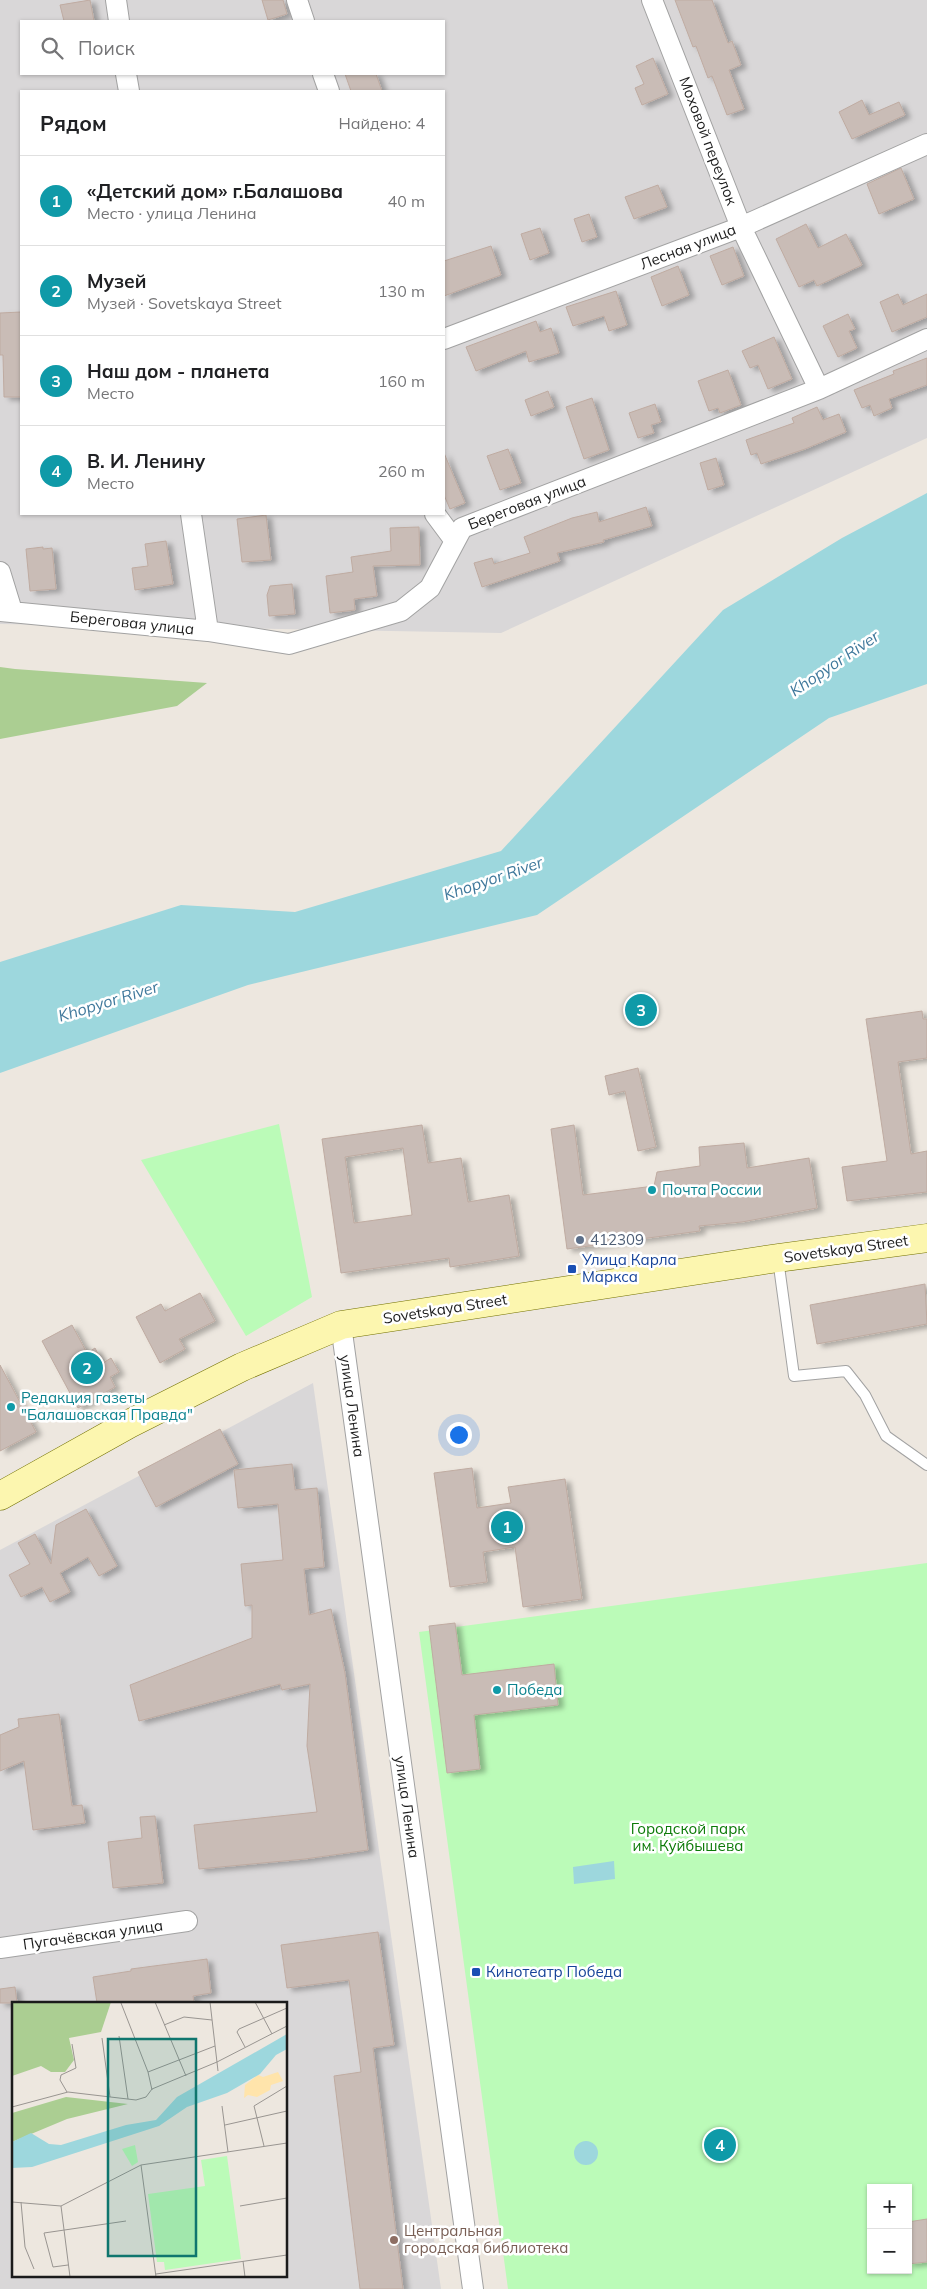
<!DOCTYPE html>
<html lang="ru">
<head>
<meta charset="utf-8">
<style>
	:root { --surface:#fff; --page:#f6f6f6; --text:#202124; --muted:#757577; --line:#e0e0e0; --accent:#c50018 }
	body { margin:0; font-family:Mulish,sans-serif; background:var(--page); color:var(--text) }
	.controls { position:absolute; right:15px; bottom:15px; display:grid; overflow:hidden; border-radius:0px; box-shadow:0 1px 4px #0004 }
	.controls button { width:45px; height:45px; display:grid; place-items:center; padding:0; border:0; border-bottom:1px solid var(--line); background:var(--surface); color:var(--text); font:25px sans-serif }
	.you { position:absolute; left:458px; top:1434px; width:18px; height:18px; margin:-12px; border:4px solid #fff; border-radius:50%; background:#1a73e8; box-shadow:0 0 0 8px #1a73e833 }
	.badge { display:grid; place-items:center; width:32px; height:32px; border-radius:50%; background:var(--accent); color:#fff; font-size:16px; font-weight:700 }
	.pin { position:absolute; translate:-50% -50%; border:2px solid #fff; box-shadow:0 1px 5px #0006 }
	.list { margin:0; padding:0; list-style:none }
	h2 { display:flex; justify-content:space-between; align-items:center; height:65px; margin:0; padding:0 20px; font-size:21px }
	h2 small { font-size:16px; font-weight:400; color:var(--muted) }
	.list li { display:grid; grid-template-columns:32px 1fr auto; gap:15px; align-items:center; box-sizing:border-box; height:90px; padding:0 20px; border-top:1px solid var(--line) }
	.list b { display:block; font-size:19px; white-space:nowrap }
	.list p { margin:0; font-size:16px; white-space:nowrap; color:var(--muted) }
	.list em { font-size:16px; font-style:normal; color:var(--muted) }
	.icon { flex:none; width:28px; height:28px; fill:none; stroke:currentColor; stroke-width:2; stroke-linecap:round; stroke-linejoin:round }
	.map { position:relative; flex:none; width:927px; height:2289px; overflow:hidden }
	.search { position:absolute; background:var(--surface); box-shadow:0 1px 4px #0004; left:20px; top:20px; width:425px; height:55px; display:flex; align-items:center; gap:12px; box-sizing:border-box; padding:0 18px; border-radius:0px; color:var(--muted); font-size:19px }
	.panel { position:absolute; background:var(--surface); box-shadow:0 1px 4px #0004; left:20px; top:90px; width:425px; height:425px; border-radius:0px }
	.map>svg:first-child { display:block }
	.residential { fill:#d9d7d8; fill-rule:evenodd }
	.forest { fill:#abce92 }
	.park { fill:#bbfbb8; fill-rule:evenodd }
	.water { fill:#9dd7dd }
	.building { fill:#c9bcb6; stroke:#bfaba1; fill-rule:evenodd; filter:url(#shadow) }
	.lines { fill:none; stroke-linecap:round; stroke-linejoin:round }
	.lane-casing { stroke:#a2a2a2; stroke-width:12 }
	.street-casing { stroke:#a2a2a2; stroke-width:22 }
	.secondary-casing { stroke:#737101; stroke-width:29 }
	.lane { stroke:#fff; stroke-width:10 }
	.street { stroke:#fff; stroke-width:20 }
	.secondary { stroke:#fcf6af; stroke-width:28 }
	.culture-dot { fill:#0f9aa8; stroke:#fff; stroke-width:2 }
	.service-dot { fill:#5c6f8a; stroke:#fff; stroke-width:2 }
	.transit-dot { fill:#1a4fb4; stroke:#fff; stroke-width:2 }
	.education-dot { fill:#8d6e63; stroke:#fff; stroke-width:2 }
	.labels { text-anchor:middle; stroke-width:5; stroke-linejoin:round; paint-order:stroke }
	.street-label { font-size:15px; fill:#1b1b1b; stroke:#fff }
	.culture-label { font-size:15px; fill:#0d838f; stroke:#fff; text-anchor:start }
	.service-label { font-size:15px; fill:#4e5e75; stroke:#fff; text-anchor:start }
	.transit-label { font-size:15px; fill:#164399; stroke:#fff; text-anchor:start }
	.park-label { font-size:15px; fill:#0b7a07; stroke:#fff }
	.education-label { font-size:15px; fill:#785e54; stroke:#fff; text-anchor:start }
	.water-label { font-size:16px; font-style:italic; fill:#40799c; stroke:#fff }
	.inset-road { fill:none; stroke:#999591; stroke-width:1 }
	.view { fill:#0f766e; fill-opacity:0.15; stroke:#0f766e; stroke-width:2.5 }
	.inset-edge { fill:none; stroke:#1b1b1b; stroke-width:2.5 }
</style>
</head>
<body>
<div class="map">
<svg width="927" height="2289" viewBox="0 0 927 2289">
	<defs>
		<filter id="shadow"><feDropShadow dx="5.5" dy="3" stdDeviation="2.5" flood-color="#0004"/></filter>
	</defs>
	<rect width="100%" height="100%" fill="#ede7df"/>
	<path class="residential" d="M0,0H927V438L501,633L0,624ZM21,21H444V74H21ZM21,91H444V514H21Z
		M313,1383L441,2289H0V1550ZM14,2003H286V2275H14Z"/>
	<path class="forest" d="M0,667L15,669L207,683L177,706L0,739Z"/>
	<path class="park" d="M279,1124L312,1297L246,1336L141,1160Z
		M927,1563V2289H508L419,1632ZM871,2188H908V2270H871Z"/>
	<path class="water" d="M927,493V684L829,718L537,915L248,985L0,1073V962L181,905L295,912L501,851L723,610L842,538Z
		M614,1861L615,1879L574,1884L573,1867Z
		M574 2153a12 12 0 1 1 24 0a12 12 0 1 1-24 0Z"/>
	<path class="building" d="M90,0L94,21H64L60,5Z
		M262,0H283L287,14L268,20Z
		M675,0H712L728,43L732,41L741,65L729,70L744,109L727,115L712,76L708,78L696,46L693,47Z
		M653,58L668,94L642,105L635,88L644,84L636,66Z
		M345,74H376L382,91H351Z
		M862,100L869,115L899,102L905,115L852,139L839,112Z
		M901,168L914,199L879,214L867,184Z
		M658,185L667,207L634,219L625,197Z
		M589,214L597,237L582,242L574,219Z
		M806,224L818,248L846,234L862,265L817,286L814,280L799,287L776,239Z
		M540,228L549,253L530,260L521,234Z
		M491,246L501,275L444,296V261Z
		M733,247L744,276L722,285L710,256Z
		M678,266L689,295L662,306L651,277Z
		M616,291L627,325L609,331L604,316L573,326L566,307Z
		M898,294L903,305L927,294V317L892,332L880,302Z
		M21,312V397H4L3,355H0V313Z
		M848,314L855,329L849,331L857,348L838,357L823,326Z
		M536,321L540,332L551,328L559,353L529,362L526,351L476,371L466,347Z
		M774,337L792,379L768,389L758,365L750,368L742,351Z
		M927,358V385L889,399L892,408L874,416L870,405L862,408L854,390L894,374L893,371Z
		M728,370L741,405L720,413L718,408L709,411L698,381Z
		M548,391L554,407L531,416L525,400Z
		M592,398L609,450L584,459L566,407Z
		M655,404L661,422L651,425L654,433L638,438L629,413Z
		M817,407L823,420L839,414L846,432L805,449L761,464L757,453L751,455L746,440L794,423L792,418Z
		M508,449L521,483L500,490L487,456Z
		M444,453L465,503L450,509L444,495Z
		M716,458L724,485L708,490L700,463Z
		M646,507L652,526L603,540L604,542L557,553L560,561L482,587L474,563L492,558L494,564L530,553L524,537L572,518L597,512L599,522Z
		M266,515L271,560L242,562L237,519Z
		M419,527L420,565L373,566L377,596L354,599L355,610L330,613L326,576L353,572L351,557L391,551L390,528Z
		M166,541L173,584L135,590L132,568L148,566L145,544Z
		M43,547V549L52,548L56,589L30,591L26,549Z
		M292,584L295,614L269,616L267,595L270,586Z
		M922,1011L923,1019H927V1058L898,1062L911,1154L927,1151V1192L847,1201L842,1167L887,1161L866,1019Z
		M638,1068L656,1147L638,1151L625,1091L609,1095L605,1076Z
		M422,1125L428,1163L461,1158L468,1202L509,1195L519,1256L450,1267L449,1258L341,1273L322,1139ZM403,1148L412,1215L354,1223L345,1157Z
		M574,1125L583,1195L654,1186L657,1172L700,1166L699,1147L744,1143L747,1168L809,1158L817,1208L742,1222L699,1226L700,1231L567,1249L551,1129Z
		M925,1284L927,1324L817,1344L810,1305Z
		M200,1293L215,1321L179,1339L185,1349L160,1363L136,1317L161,1304L165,1311Z
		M72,1325L87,1353L95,1348L103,1363L111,1358L119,1372L110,1377L115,1387L78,1408L42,1341Z
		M0,1365L36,1432L0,1451Z
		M220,1429L238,1464L156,1507L138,1472Z
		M292,1464L295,1490L317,1488L324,1567L304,1569L309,1615L331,1609L345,1673L368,1850L305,1859L199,1869L194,1825L317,1812L307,1746L310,1684L282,1690L280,1684L139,1721L130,1685L252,1638V1605L245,1606L241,1564L283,1560L278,1504L238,1508L234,1470Z
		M472,1468L477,1508L511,1503L508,1487L565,1479L582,1599L523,1607L515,1547L483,1552L487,1582L450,1587L434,1473Z
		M86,1509L117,1566L99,1576L88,1557L60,1573L70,1592L50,1602L42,1587L21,1597L9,1575L30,1564L18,1543L35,1534L51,1564L56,1525Z
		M455,1623L462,1675L554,1664L558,1705L474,1715L480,1769L447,1773L429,1626Z
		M59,1714L72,1806L82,1805L85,1823L33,1830L24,1761L0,1771V1735L19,1727L18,1719Z
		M155,1816L163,1883L113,1888L108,1842L142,1838L140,1817Z
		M378,1932L394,2045L373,2048L403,2289H360L334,2076L361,2072L349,1980L287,1988L281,1945Z
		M207,1959L211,1993L193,1996L194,2003H97L93,1977L131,1971V1969Z
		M15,1987L17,2003H0V1989Z
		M927,2219V2262L908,2264V2222Z"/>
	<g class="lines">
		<defs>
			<path id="lane" d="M778,1259L794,1376L846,1371L865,1395L886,1436L927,1465"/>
			<path id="street" d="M116,0L119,21
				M297,0L304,21
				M652,0L741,227L819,389
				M126,74L129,91
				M323,74L329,91
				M444,339L741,227L927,144
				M191,514L208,631
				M435,514L455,541
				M0,572L12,611
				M0,611L208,631L289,644L401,611L430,588L462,528L819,389L927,339
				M341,1325L473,2289
				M0,1948L187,1921"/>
			<path id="secondary" d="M0,1496L129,1424L242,1367L341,1325L778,1258L927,1238"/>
		</defs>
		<use href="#lane" class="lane-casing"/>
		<use href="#street" class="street-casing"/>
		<use href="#secondary" class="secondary-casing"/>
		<use href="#lane" class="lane"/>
		<use href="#street" class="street"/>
		<use href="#secondary" class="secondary"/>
	</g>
	<g class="culture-dot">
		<circle cx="652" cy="1190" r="5"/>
		<circle cx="11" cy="1407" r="5"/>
		<circle cx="497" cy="1690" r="5"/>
	</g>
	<circle class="service-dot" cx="580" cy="1240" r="5"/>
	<g class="transit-dot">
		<rect x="567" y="1264" width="10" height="10" rx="2.5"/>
		<rect x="471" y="1967" width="10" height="10" rx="2.5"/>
	</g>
	<circle class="education-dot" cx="394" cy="2240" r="5"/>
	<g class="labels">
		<g class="street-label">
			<text transform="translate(708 141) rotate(69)" y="5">Моховой переулок</text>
			<text transform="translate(688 247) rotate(-21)" y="5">Лесная улица</text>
			<text transform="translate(527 503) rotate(-21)" y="5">Береговая улица</text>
			<text transform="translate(132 623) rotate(6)" y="5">Береговая улица</text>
			<text transform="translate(846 1249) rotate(-8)" y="5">Sovetskaya Street</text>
			<text transform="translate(445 1309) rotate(-9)" y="5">Sovetskaya Street</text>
			<text transform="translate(352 1406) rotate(82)" y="5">улица Ленина</text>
			<text transform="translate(407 1807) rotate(82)" y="5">улица Ленина</text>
			<text transform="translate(93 1935) rotate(-8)" y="5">Пугачёвская улица</text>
		</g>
		<g class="culture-label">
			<text x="662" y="1195">Почта России</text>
			<text x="21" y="1403">Редакция газеты<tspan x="21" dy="17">"Балашовская Правда"</tspan></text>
			<text x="507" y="1695">Победа</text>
		</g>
		<g class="service-label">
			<text x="590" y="1245">412309</text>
		</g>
		<g class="transit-label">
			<text x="582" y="1265">Улица Карла<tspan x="582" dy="17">Маркса</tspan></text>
			<text x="486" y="1977">Кинотеатр Победа</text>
		</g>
		<g class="park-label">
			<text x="688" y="1834">Городской парк<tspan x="688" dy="17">им. Куйбышева</tspan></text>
		</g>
		<g class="education-label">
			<text x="404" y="2236">Центральная<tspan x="404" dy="17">городская библиотека</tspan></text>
		</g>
		<g class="water-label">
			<text transform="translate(834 663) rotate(-34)" y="6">Khopyor River</text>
			<text transform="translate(493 878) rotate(-19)" y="6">Khopyor River</text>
			<text transform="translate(108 1001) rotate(-17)" y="6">Khopyor River</text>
		</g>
	</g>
	<g transform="translate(12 2002)">
		<rect width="275" height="275" fill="#ede7df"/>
		<path d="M0,0H99L89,30L57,36L62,58L53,70H39L29,64L0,74ZM54,95L116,102L55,117L0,140V111Z" fill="#abce92"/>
		<path d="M266,70L271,79L259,83L258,88L245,95L236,93L232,96L233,83L246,73L251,75Z" fill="#ffe4ab"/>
		<path d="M123,143L126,160L120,164L110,147ZM215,154L229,257L153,268L152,260H145L136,192L193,184L189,158Z" fill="#bbfbb8"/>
		<path d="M275,32V47L264,53L248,72L215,91L175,105L147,124L20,165L0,166V140L19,131L37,142L49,143L114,123L144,118L165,95Z" fill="#9dd7dd"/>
		<path class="inset-road" d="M143,0L174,74M198,0L206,69M243,0L260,32M109,1L136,70L140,88M152,23L172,15L200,18M107,34L116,97M90,36L98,95M233,45L225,30L227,27L275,6M136,70L203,44M55,90L48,78L49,73L64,66L60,42M210,104L216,150M0,105L56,90L124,98L134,95L140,87L205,60L275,24M213,123L275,109M252,144L242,104L275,84M129,163L144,275M0,200L49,204L129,163L275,141M9,200L13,245L22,267M49,204L58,275M228,204L275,196M231,259L233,275M56,263L41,265L32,231L114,219M144,272L275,253"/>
		<path class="view" d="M96,37H184V254H96Z"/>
		<rect width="275" height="275" class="inset-edge"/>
	</g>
</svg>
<div class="controls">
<button>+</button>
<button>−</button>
</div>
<div class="you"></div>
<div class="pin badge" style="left:507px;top:1527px;background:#0f9aa8">1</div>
<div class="pin badge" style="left:87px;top:1368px;background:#0f9aa8">2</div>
<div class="pin badge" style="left:641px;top:1010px;background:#0f9aa8">3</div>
<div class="pin badge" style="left:720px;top:2145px;background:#0f9aa8">4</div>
<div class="search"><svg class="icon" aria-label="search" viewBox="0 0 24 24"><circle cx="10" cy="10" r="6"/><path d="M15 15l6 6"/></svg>Поиск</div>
<section class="panel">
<h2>Рядом<small>Найдено: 4</small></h2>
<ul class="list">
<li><span class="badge" style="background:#0f9aa8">1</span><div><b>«Детский дом» г.Балашова</b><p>Место · улица Ленина</p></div><em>40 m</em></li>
<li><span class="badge" style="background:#0f9aa8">2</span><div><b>Музей</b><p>Музей · Sovetskaya Street</p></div><em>130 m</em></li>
<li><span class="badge" style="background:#0f9aa8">3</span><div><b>Наш дом - планета</b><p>Место</p></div><em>160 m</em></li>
<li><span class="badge" style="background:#0f9aa8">4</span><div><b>В. И. Ленину</b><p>Место</p></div><em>260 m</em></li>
</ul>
</section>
</div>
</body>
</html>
